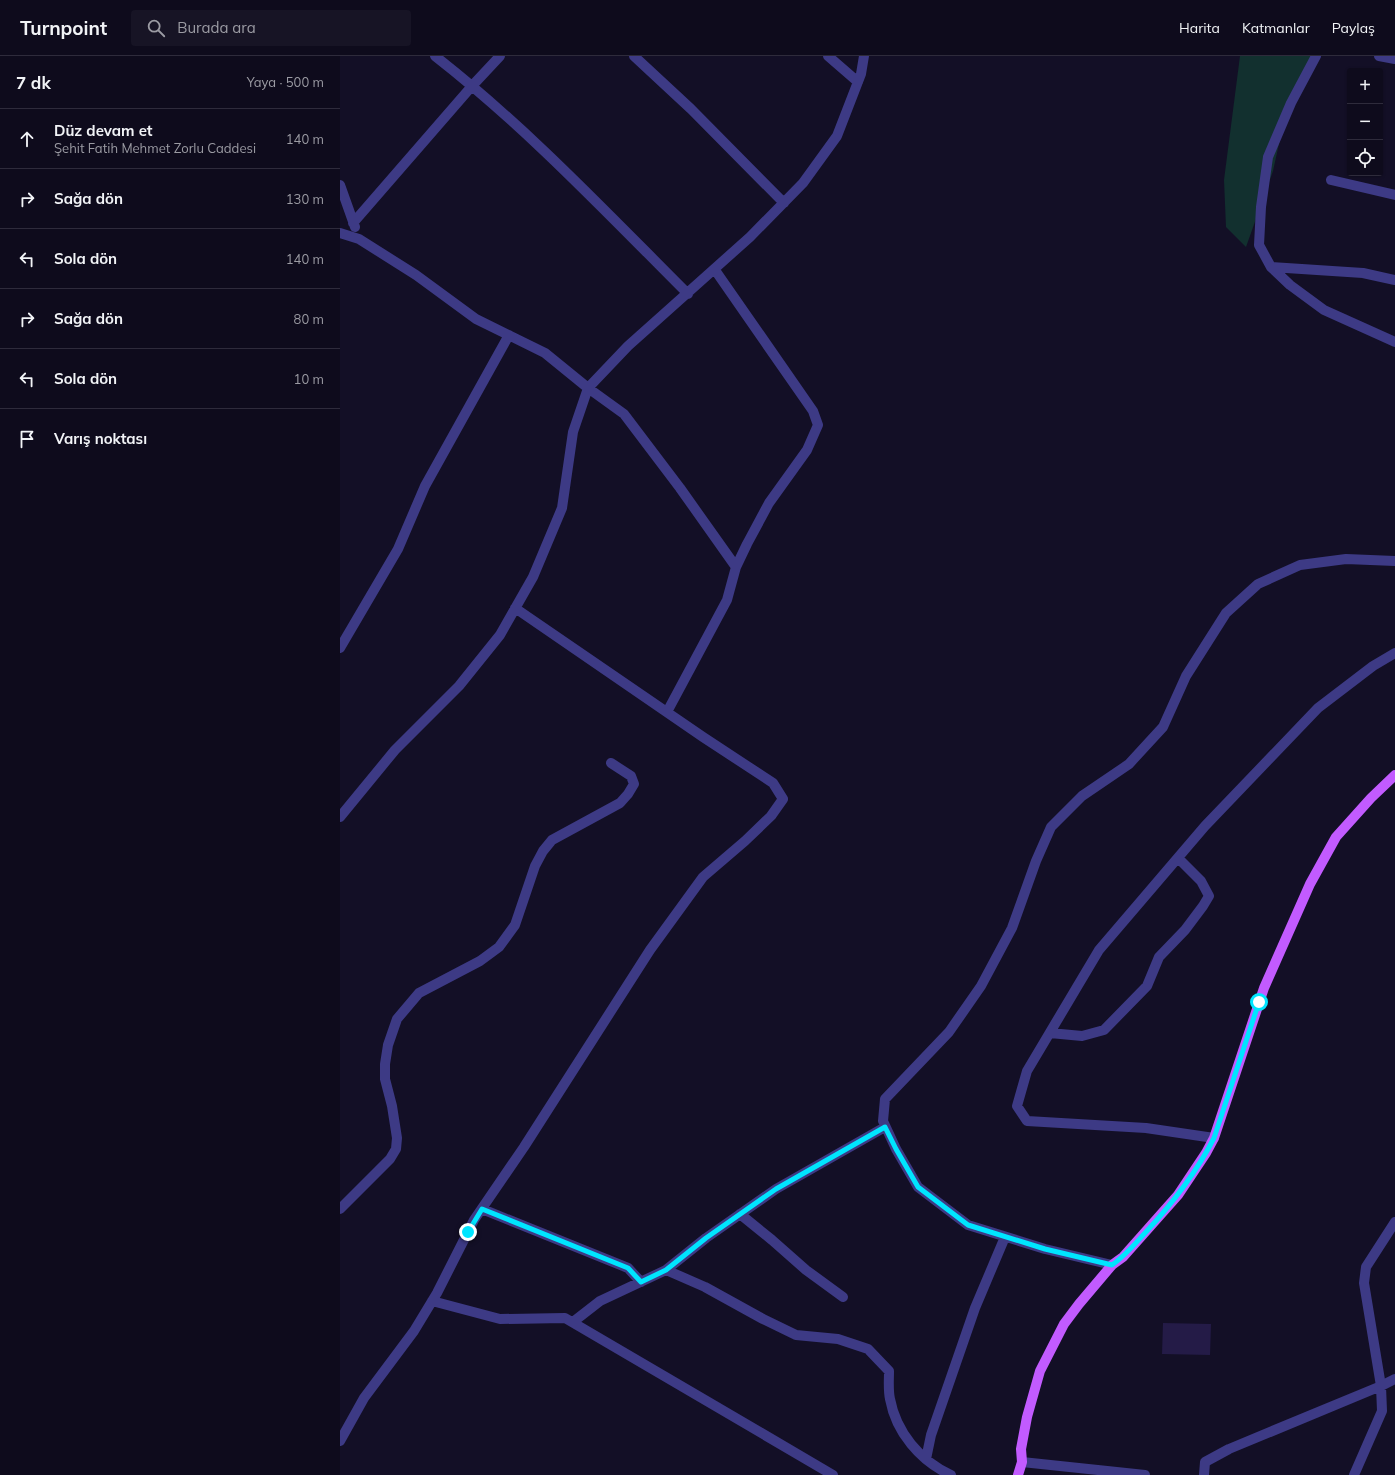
<!DOCTYPE html>
<html lang="tr">
<head>
<meta charset="utf-8">
<style>
	:root { --surface:#0e0b1c; --page:#171425; --text:#f1f3f6; --muted:#9b9ba3; --line:#2e2b3b }
	body { margin:0; font-family:Mulish,sans-serif; background:var(--page); color:var(--text) }
	.controls { position:absolute; right:12px; top:12px; display:grid; overflow:hidden; border-radius:4px; box-shadow:0 1px 3px #0004 }
	.controls button { width:36px; height:36px; display:grid; place-items:center; padding:0; border:0; border-bottom:1px solid var(--line); background:var(--surface); color:var(--text); font:20px sans-serif }
	.stop { position:absolute; width:12px; height:12px; margin:-9px; border:3px solid #00e5ff; border-radius:50%; background:#fff }
	.stop.end { background:#00e5ff; border-color:#fff; box-shadow:0 1px 4px #0008 }
	.list { margin:0; padding:0; list-style:none }
	h2 { display:flex; justify-content:space-between; align-items:center; height:52px; margin:0; padding:0 16px; font-size:17px }
	h2 small { font-size:13px; font-weight:400; color:var(--muted) }
	.list li { display:grid; grid-template-columns:26px 1fr auto; gap:12px; align-items:center; box-sizing:border-box; height:60px; padding:0 16px; border-top:1px solid var(--line) }
	.list b { display:block; font-size:15px; white-space:nowrap }
	.list p { margin:0; font-size:13px; white-space:nowrap; color:var(--muted) }
	.list em { font-size:13px; font-style:normal; color:var(--muted) }
	.icon { flex:none; width:22px; height:22px; fill:none; stroke:currentColor; stroke-width:2; stroke-linecap:round; stroke-linejoin:round }
	.map { position:relative; flex:none; width:1055px; height:1419px; overflow:hidden }
	header { display:flex; align-items:center; gap:24px; box-sizing:border-box; height:56px; padding:0 20px; background:var(--surface); border-bottom:1px solid var(--line) }
	header strong { font-size:19px }
	nav { display:flex; gap:22px; margin-inline-start:auto; font-size:14px }
	.search { width:280px; height:36px; background:var(--page); display:flex; align-items:center; gap:10px; box-sizing:border-box; padding:0 14px; border-radius:4px; color:var(--muted); font-size:15px }
	main { display:flex }
	aside { flex:1; background:var(--surface) }
	.map>svg:first-child { display:block }
	.green { fill:#12302f }
	.building { fill:#241b47 }
	.lines { fill:none; stroke-linecap:round; stroke-linejoin:round }
	.minor { stroke:#3d3a85; stroke-width:10 }
	.major { stroke:#c25bff; stroke-width:10 }
	.route { stroke:#00e5ff; stroke-width:5 }
</style>
</head>
<body>
<header>
<strong>Turnpoint</strong>
<div class="search"><svg class="icon" aria-label="search" viewBox="0 0 24 24"><circle cx="10" cy="10" r="6"/><path d="M15 15l6 6"/></svg>Burada ara</div>
<nav><a>Harita</a><a>Katmanlar</a><a>Paylaş</a></nav>
</header>
<main>
<aside>
<h2>7 dk<small>Yaya · 500 m</small></h2>
<ul class="list">
<li><svg class="icon" aria-label="ahead" viewBox="0 0 24 24"><path d="M12 20V5M6 11l6-6 6 6"/></svg><div><b>Düz devam et</b><p>Şehit Fatih Mehmet Zorlu Caddesi</p></div><em>140 m</em></li>
<li><svg class="icon" aria-label="right" viewBox="0 0 24 24"><path d="M7 20v-9h11M14 6l5 5-5 5"/></svg><div><b>Sağa dön</b></div><em>130 m</em></li>
<li><svg class="icon" aria-label="left" viewBox="0 0 24 24"><path d="M17 20v-9H6M10 6l-5 5 5 5"/></svg><div><b>Sola dön</b></div><em>140 m</em></li>
<li><svg class="icon" aria-label="right" viewBox="0 0 24 24"><path d="M7 20v-9h11M14 6l5 5-5 5"/></svg><div><b>Sağa dön</b></div><em>80 m</em></li>
<li><svg class="icon" aria-label="left" viewBox="0 0 24 24"><path d="M17 20v-9H6M10 6l-5 5 5 5"/></svg><div><b>Sola dön</b></div><em>10 m</em></li>
<li><svg class="icon" aria-label="arrive" viewBox="0 0 24 24"><path d="M6 21V4h12l-3 4 3 4H6"/></svg><div><b>Varış noktası</b></div></li>
</ul>
</aside>
<div class="map">
<svg width="1055" height="1419" viewBox="0 0 1055 1419">
	<rect width="100%" height="100%" fill="#130f26"/>
	<path class="green" d="M900,0H972L942,74L933,115L906,191L886,171L884,124Z"/>
	<path class="building" d="M823,1267L871,1268L870,1299L822,1298Z"/>
	<g class="lines">
		<path class="minor" d="M95,0C186,71 266,156 348,238
			M294,0L351,53L444,147
			M488,0L518,26
			M976,0L951,47L928,101L921,151L919,189L931,211L950,229L984,254L1055,286
			M1039,0L1055,3
			M991,124L1055,139
			M0,129L15,171
			M13,167L132,30L160,0
			M0,177L19,183L76,219L136,263L205,297L248,332L284,358L340,432L396,511
			M931,211L1023,217L1055,224
			M0,592L58,493L85,430L169,279
			M327,656L387,544L396,511L407,488L429,447L467,394L478,369L473,355L375,214
			M0,761L55,694L119,630L160,579L193,521L222,452L233,376L248,332L288,290L410,181L463,127L497,80L521,18L524,0
			M710,977L742,980L764,974L807,930L819,901L845,874L863,850L869,840L861,825L838,802
			M874,1082L806,1072L687,1065L677,1050L687,1015L759,894L865,770L978,652L1033,610L1055,597
			M0,1153L50,1103L56,1093L57,1082L52,1050L45,1023V1008L48,989L57,963L79,937L140,905L159,891L175,869L195,810L203,795L212,784L280,747L288,738L294,728L291,720L271,707
			M142,1153L288,1212L301,1226
			M400,1158L432,1184L466,1214L503,1241
			M772,1209L705,1193L628,1169L578,1131L556,1093L543,1065L545,1043L609,976L641,930L672,872L696,805L711,771L742,740L789,708L823,671L846,620L886,557L918,528L960,509L1006,503L1055,505
			M326,1214L365,1231L423,1263L456,1279L498,1283L528,1293L549,1315C549,1324 548,1334 550,1343C556,1376 580,1405 611,1419
			M92,1245L160,1263L225,1262L493,1419
			M233,1266L260,1245L326,1214L366,1182L436,1133L545,1071
			M0,1385L24,1342L74,1275L97,1237L134,1164L184,1091L310,894L363,821L405,785L431,760L443,743L433,727L363,681L175,552
			M586,1403L591,1379L635,1252L665,1181
			M682,1406L805,1419
			M864,1419L865,1406L889,1393L1041,1330L1055,1323
			M1014,1419L1042,1355L1041,1330L1024,1227L1026,1211L1055,1166"/>
		<path class="major" d="M678,1419L682,1406L681,1393L687,1361L700,1315L724,1268L739,1248L772,1209L783,1201L838,1139L866,1097L874,1082L924,932L970,828L996,781L1031,742L1055,719"/>
	</g>
	<g class="lines">
		<path class="route" d="M128,1176L142,1153L288,1212L301,1226L326,1214L366,1182L436,1133L545,1071L556,1093L578,1131L628,1169L705,1193L772,1209C785,1200 794,1189 805,1177C832,1148 856,1117 874,1082L919,946"/>
	</g>
</svg>
<div class="controls">
<button>+</button>
<button>−</button>
<button><svg class="icon" aria-label="locate" viewBox="0 0 24 24"><circle cx="12" cy="12" r="6"/><path d="M12 2v4M12 18v4M2 12h4M18 12h4"/></svg></button>
</div>
<div class="stop" style="left:919px;top:946px"></div>
<div class="stop end" style="left:128px;top:1176px"></div>
</div>
</main>
</body>
</html>
